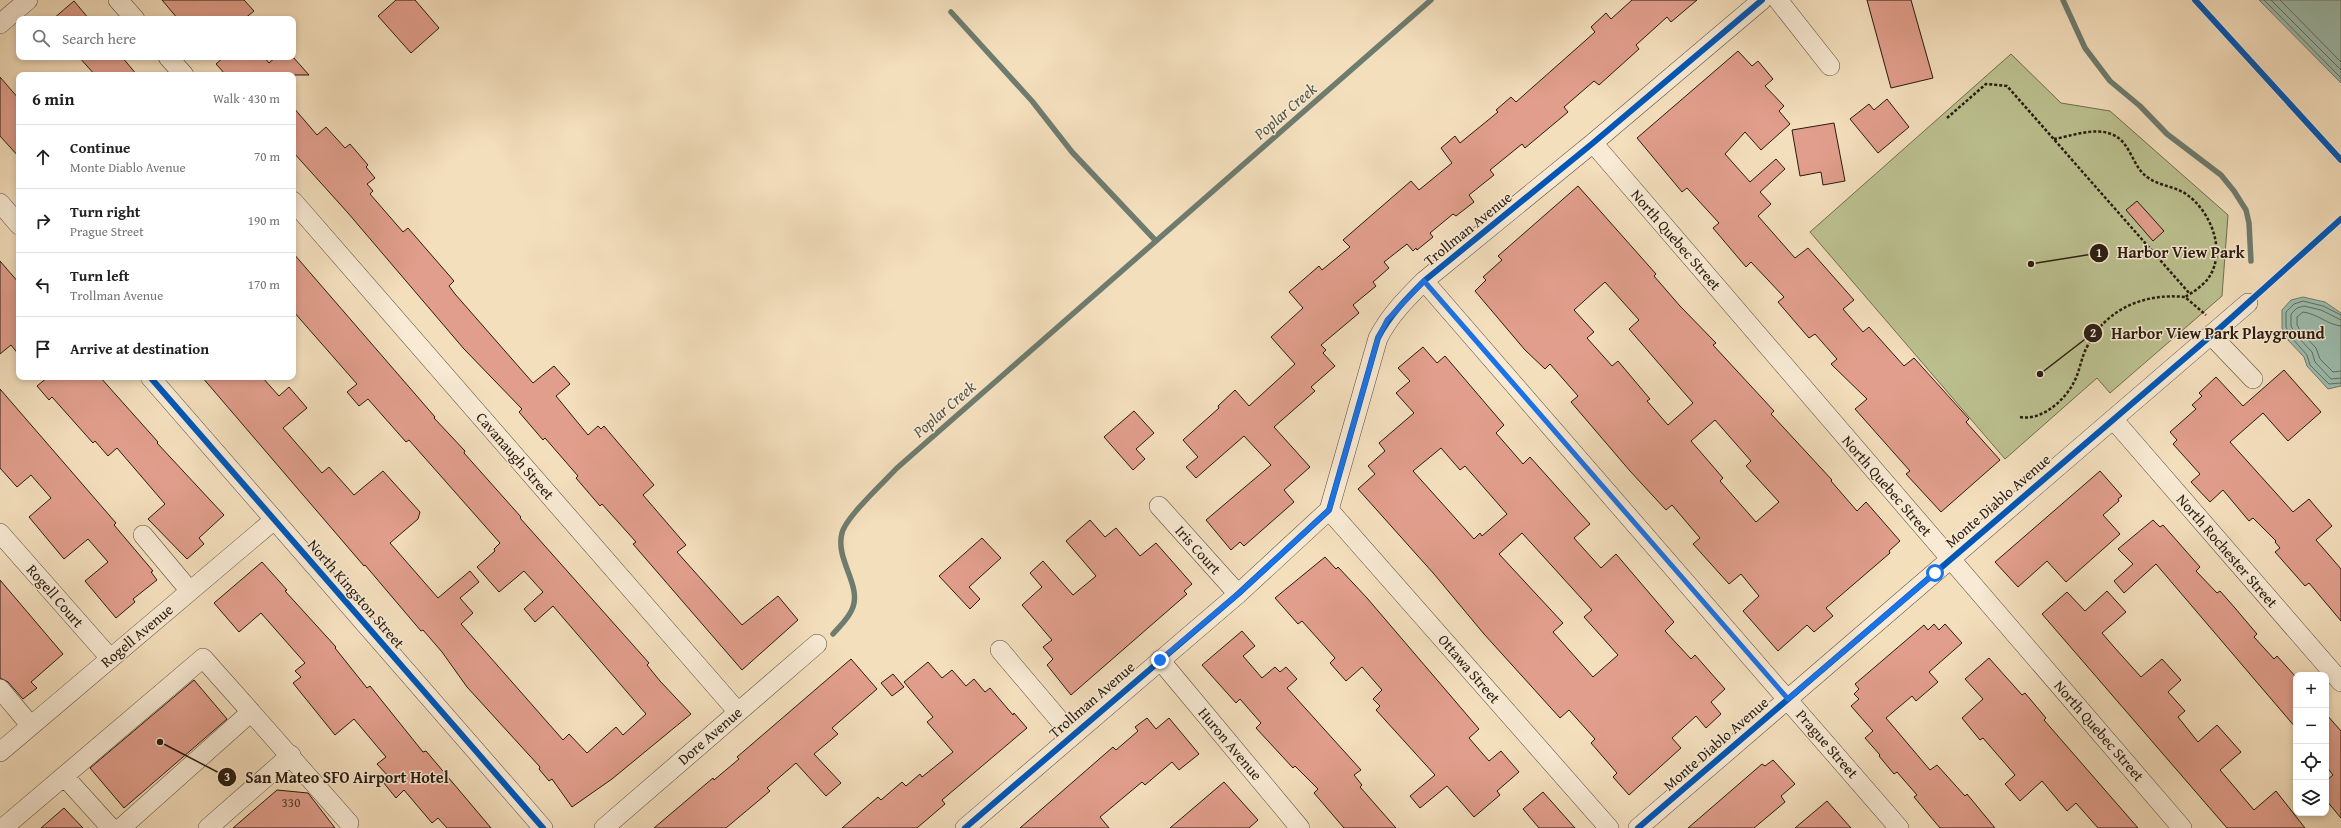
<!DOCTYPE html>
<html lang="en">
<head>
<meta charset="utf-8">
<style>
	:root { --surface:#fff; --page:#f2f2f2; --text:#202124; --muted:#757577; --line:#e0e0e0 }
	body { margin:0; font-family:"Gentium Book Plus",serif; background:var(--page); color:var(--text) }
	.controls { position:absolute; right:12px; bottom:12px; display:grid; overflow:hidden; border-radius:8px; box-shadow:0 2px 6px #0003 }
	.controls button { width:36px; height:36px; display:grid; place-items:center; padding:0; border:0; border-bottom:1px solid var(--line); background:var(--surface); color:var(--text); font:20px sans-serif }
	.stop { position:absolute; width:12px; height:12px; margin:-9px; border:3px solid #1a73e8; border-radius:50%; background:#fff }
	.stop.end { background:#1a73e8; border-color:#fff; box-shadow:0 1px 4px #0008 }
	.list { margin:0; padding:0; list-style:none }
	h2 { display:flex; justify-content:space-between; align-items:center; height:52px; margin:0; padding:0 16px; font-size:17px }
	h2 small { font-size:13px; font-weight:400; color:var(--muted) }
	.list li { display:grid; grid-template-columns:26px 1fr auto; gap:12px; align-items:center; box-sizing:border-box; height:64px; padding:0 16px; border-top:1px solid var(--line) }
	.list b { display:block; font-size:15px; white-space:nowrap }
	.list p { margin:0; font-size:13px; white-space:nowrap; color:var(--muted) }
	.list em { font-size:13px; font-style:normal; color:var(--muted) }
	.icon { flex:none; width:22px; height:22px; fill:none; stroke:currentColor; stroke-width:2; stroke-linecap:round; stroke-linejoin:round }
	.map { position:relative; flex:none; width:2341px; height:828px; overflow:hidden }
	.search { position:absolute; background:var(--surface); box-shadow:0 2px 6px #0003; left:16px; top:16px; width:280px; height:44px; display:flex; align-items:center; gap:10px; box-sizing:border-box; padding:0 14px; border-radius:8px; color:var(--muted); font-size:15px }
	.panel { position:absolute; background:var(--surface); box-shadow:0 2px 6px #0003; left:16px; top:72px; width:280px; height:308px; border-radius:8px }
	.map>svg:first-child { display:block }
	.green { fill:#bcc190; stroke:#726e50 }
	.water { fill:#9cbdaf; stroke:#6e7c6f }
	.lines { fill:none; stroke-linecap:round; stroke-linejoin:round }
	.shore { stroke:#626c5f; stroke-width:1 }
	.stream { stroke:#6e7c6f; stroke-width:5.5 }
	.building { fill:#e19e8c; stroke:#291b0f; fill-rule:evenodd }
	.minor-casing { stroke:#5c4c3a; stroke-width:20 }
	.path { stroke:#291b0f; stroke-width:2.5; stroke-dasharray:3 2; stroke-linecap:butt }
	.minor { stroke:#f8ead4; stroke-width:19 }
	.cycleway-casing { stroke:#f8ead4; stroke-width:8 }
	.cycleway { stroke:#0057b8; stroke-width:6 }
	.route { stroke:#1a73e8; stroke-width:5 }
	.labels { text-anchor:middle; stroke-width:3; stroke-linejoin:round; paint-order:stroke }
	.number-label { font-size:13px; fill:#573c2e }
	.street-label { font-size:15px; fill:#291b0f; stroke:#f8ead4 }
	.water-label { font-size:16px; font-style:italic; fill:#515447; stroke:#f8ead4 }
	.leader { fill:none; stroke:#291b0f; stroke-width:1.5 }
	.callout-dot { fill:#291b0f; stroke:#f8ead4; stroke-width:1.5 }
	.mark-label { font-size:12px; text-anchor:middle; font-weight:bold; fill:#fff }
	.callout-label { font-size:16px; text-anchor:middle; font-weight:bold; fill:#291b0f; stroke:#f8ead4; stroke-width:3; stroke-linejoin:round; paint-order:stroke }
</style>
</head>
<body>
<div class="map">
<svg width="2341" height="828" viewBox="0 0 2341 828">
	<rect width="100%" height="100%" fill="#f4dfbd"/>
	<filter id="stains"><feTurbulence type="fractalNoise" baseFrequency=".005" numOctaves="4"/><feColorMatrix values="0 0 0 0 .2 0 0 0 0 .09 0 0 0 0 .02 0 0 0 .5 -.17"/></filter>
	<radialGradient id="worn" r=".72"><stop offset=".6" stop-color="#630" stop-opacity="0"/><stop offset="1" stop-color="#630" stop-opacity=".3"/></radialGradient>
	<path class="green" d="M2011,54L2061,103L2110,111L2228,215L2222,296L2110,393L2097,378L2005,459L1810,232Z"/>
	<path class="water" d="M2259,0H2341V83Z
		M2303,297L2325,302L2341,313V386L2328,389L2307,366L2304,357L2288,340L2282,328V310L2291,300Z"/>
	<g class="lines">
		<path class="shore" d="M2264,0L2341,78
			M2271,0L2341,70
			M2280,0L2341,62
			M2341,315L2323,306L2303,301L2294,304L2286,312V327L2292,338L2307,355L2310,365L2329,384L2341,383
			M2341,320L2321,310L2304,306L2297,308L2291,314V326L2296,335L2312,352L2315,362L2331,379L2341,378
			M2341,326C2328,325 2318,314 2303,312L2297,317V325L2301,332L2316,348L2320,359L2333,372L2341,371"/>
		<path class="stream" d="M2063,0L2085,48L2110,81L2140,106L2167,134L2221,175L2234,191L2246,210L2249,223L2251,261
			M951,12L1032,101L1072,152L1156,241
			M833,634C840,626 850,617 853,607C861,584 835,559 842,533C846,517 884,482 897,468L1431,0"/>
	</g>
	<path class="building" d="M162,0H244L254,11L244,19H178Z
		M396,0H415L439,28L411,53L378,16Z
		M1632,0H1697L1671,22L1667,17L1636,45L1639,49L1599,85L1594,81L1564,107L1568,112L1525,148L1522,144L1490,170L1494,175L1469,195L1474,202L1456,216L1453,214L1430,233L1433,237L1417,250L1416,248L1413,251L1407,244L1384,262L1389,268L1373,282L1376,286L1353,305L1359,313L1321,345L1326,350L1323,353L1335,366L1311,387L1315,391L1274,427L1310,467L1284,490L1294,502L1244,546L1240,542L1231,550L1206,520L1271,465L1244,436L1196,478L1186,467L1198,457L1183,440L1219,408L1218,406L1235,390L1249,406L1295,364L1271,337L1303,308L1289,292L1319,266L1322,270L1350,247L1343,240L1411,181L1419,190L1452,163L1441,148L1455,136L1460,143L1498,112L1496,110L1511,97L1516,102L1595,32L1591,27L1606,13L1611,19Z
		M1867,0H1911L1933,78L1891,88Z
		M74,1L89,19H53Z
		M1738,51L1752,66L1758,61L1773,79L1765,86L1784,106L1779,111L1790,124L1761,150L1745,132L1725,154L1750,182L1776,159L1785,169L1760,192L1771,204L1758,216L1795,258L1808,248L1854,300L1843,309L1863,332L1869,327L1904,366L1914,358L1969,419L1966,422L2000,460L1941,512L1906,474L1910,471L1855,409L1867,399L1831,364L1837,359L1815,334L1809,338L1778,302L1784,297L1751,262L1746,267L1713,228L1719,223L1687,188L1682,192L1637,138Z
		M79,57H122L137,75H95Z
		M224,57H264L269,63L276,57H293L309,75H226L216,64Z
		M0,77L19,99V157L0,136Z
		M1887,99L1909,127L1878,153L1850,119L1869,104L1874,110Z
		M293,107L317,135L326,127L345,148L350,144L368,165L366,167L375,178L367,184L373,191L370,194L403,232L408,228L454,281L449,286L455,294L533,383L554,366L570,384L556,396L588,435L598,426L601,429L604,426L654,485L643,495L686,545L677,552L742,625L778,596L798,620L742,670L633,544L636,542L602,504L600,506L576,478L578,476L545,438L543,440L519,412L522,409L464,349L348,213L293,152Z
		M1834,123L1845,181L1823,185L1821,172L1800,176L1792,130Z
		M1578,186L1656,274L1654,276L1680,306L1716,343L1713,345L1774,411L1771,414L1832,480L1831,481L1857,511L1866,502L1900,541L1889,551L1890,553L1826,608L1833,616L1814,632L1807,625L1778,651L1743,611L1759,596L1741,574L1729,584L1693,544L1700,538L1672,505L1666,510L1630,471L1571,402L1578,396L1550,364L1545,369L1525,350L1475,291L1486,280L1483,277L1502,260L1498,256ZM1605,282L1639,320L1629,329L1693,403L1668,425L1647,401L1650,399L1618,361L1612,366L1587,338L1594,332L1574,310ZM1715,420L1751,461L1746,466L1779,502L1756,522L1720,481L1723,478L1691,441Z
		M2137,201L2164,231L2153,241L2126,210Z
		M293,253L435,417L434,418L465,451L464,453L521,517L520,518L649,663L647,665L660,681L691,714L612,779L572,807L552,779L549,781L539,769L540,767L467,687L442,652L423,630L421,631L365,565L364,566L202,377H262L279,396L289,387L307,408L283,428L322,473L329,467L354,495L383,471L420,512L418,519L390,543L438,598L470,571L479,582L460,598L473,613L461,624L563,740L569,734L587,753L616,727L623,735L646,714L553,606L535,622L524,609L543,592L524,571L499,592L477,567L495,551L494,549L500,543L409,440L406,442L368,399L359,406L347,392L357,384L293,311Z
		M0,261L19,283V355L11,345L0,354Z
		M1423,347L1437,363L1445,356L1504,425L1496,433L1523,464L1530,457L1590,524L1574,538L1601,568L1616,554L1674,622L1665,631L1691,659L1695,655L1725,689L1711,702L1721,714L1706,728L1696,716L1672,738L1681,748L1629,795L1613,777L1617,773L1591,743L1595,739L1569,710L1560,718L1484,634L1434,574L1358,489L1375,474L1368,466L1385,451L1379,443L1414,413L1396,393L1410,381L1398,368ZM1441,448L1460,470L1465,466L1507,514L1482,536L1480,533L1474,539L1413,471ZM1522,533L1592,610L1584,617L1618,655L1593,677L1553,632L1563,623L1499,554Z
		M2284,370L2321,412L2288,441L2263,413L2230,442L2293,512L2309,499L2332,526L2316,540L2341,569V621L2309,583L2305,586L2275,552L2280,548L2275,542L2276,541L2253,518L2249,521L2223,490L2210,502L2191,482L2200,474L2173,444L2177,440L2170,432L2196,409L2192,405L2202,396L2199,393L2216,377L2243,406Z
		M48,377H100L158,442L157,443L224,515L199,538L204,544L187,559L148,519L165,504L117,448L108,456L95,441L93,443L52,397L49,400L37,386Z
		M0,389L116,523L114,525L153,571L151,572L157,580L133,599L135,602L116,618L85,581L108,562L88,539L64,559L29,517L51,498L31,475L17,487L0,468Z
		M1134,411L1154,433L1136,449L1145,459L1133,470L1104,437Z
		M2100,471L2122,496L2118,499L2119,501L2103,515L2120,534L2066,582L2047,561L2018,587L1995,562Z
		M1090,520L1105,537L1116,528L1140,556L1156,543L1192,584L1184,591L1187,594L1071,695L1047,665L1053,659L1043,647L1052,640L1022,605L1042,587L1030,573L1043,561L1073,595L1096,576L1066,541Z
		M2153,520L2160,527L2163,525L2200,567L2196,571L2217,593L2220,591L2235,608L2257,634L2254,637L2274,659L2277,656L2296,677V728L2156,564L2124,593L2114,581L2133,564L2118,549Z
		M982,538L1001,558L969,587L980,599L970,609L939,576Z
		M1325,557L1336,569L1338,567L1367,598L1479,729L1469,738L1489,761L1501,751L1519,772L1497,791L1500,795L1474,817L1447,786L1420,808L1410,796L1435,775L1376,710L1380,706L1373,699L1382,690L1362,667L1346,681L1330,663L1335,658L1302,621L1298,624L1275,598Z
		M262,562L287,590L285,591L336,647L335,648L367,688L370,686L423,752L426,751L491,828H447L438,818L432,823L404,790L396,798L383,782L389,777L377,764L386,757L354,719L335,735L293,683L301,677L295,671L305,663L261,613L239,632L214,603Z
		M0,580L63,654L31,682L37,688L23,699L8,682L0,678Z
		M2107,591L2126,612L2102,633L2114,647L2141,677L2162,659L2181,680L2168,692L2185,711L2178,717L2198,742L2217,725L2241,752L2220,770L2254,810L2276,791L2305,828H2227L2042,614L2067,592L2085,611Z
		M1934,624L1939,630L1945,624L1962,643L1929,672L1938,682L1916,701L1912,696L1886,718L1930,770L1937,765L1965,796L1967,794L1995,828H1940L1914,797L1917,795L1897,772L1894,774L1879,756L1880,755L1865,738L1873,731L1851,706L1859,699L1854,694L1859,689L1855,684L1924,625L1928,630Z
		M1242,631L1255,646L1243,656L1262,678L1275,667L1280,672L1286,667L1297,679L1287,688L1361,770L1354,775L1362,785L1360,787L1396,828H1344L1314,793L1318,789L1295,766L1293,768L1256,728L1261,723L1240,699L1236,703L1202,665Z
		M1989,658L2022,695L2025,693L2046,718L2044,720L2138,828H2098L2076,803L2067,811L2042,781L2020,801L2005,784L2015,775L1983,738L1980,740L1962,718L1983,699L1965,679Z
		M851,659L877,689L832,728L838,734L814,754L841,783L826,796L796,763L767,788L770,791L726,828H654L713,778L714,780L739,759L737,757Z
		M928,662L942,678L952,670L966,686L974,679L985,692L990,688L1013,715L1014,713L1027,728L942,800L945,804L917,828H842L878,797L881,800L902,782L906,786L920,774L922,777L953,752L927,722L933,717L904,682Z
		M893,674L904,687L892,696L881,683Z
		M194,680L227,719L124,808L90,768Z
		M2326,714L2341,731V818L2326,800V781L2333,775L2326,766Z
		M1147,718L1156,729L1169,718L1199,754L1179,770L1172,762L1145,785L1142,782L1100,817L1109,828H1020L1113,747L1116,750L1138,731L1135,727Z
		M1773,760L1795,784L1781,796L1785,802L1754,828H1688L1762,764L1765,766Z
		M1224,782L1258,820L1249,828H1170Z
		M277,790L308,793L335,828H233Z
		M1543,792L1575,828H1539L1523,809Z
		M1827,801L1851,828H1795Z
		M64,808L83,828H41Z"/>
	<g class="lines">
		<defs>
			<path id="minor" d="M118,0L135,19
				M1778,0L1830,66
				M0,24L28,0
				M168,57L184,75
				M1593,143L2182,828
				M293,201L738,712
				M0,203L19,225
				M1424,281L1899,828
				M2211,335L2253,379
				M150,377L543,828
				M2113,419L2341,682
				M1159,506L1238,594
				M1329,510L1609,828
				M0,533L110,658
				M143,535L190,591
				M1000,650L1072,735
				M1160,660L1300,828
				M0,689L31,726
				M251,712L349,823
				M0,752L274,520
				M64,776L111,828
				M3,828L203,658L251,712L121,828
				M208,828L291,755
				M604,828L817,644
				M965,828L1238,594L1329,510L1378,338C1390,315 1406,299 1424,281L1593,143L1762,0
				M1638,828L2248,303"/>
		</defs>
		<use href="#minor" class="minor-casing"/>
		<path class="path" d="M1947,118L1986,84L2007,86L2190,294
			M2054,139C2072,136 2094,127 2111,134C2131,141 2131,165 2147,177C2159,186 2174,186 2186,194C2211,211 2228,253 2207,280C2202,286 2192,293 2185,297
			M2020,417C2042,421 2065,400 2074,382C2080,371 2081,357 2088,345C2107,308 2145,293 2185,297L2206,315"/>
		<use href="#minor" class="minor"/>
		<defs>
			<path id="cycleway" d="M2195,0L2341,160
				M150,377L543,828
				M965,828L1238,594L1329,510L1378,338C1390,315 1406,299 1424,281L1593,143L1762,0
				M1638,828L2220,328L2341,219"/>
		</defs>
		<use href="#cycleway" class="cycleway-casing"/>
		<use href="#cycleway" class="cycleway"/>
	</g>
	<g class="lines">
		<path class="route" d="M1160,660L1238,594L1329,510L1378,338L1387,320L1424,281L1788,699L1935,573"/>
	</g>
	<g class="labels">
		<g class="number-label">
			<text x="291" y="807">330</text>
		</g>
		<g class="street-label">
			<text transform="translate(1468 229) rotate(-39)" y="5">Trollman Avenue</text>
			<text transform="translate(1676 240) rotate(49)" y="5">North Quebec Street</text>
			<text transform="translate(515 456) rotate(49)" y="5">Cavanaugh Street</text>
			<text transform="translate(1887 486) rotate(49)" y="5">North Quebec Street</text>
			<text transform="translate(1998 501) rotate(-41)" y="5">Monte Diablo Avenue</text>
			<text transform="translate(1198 550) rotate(48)" y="5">Iris Court</text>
			<text transform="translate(2227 551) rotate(49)" y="5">North Rochester Street</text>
			<text transform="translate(356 594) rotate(49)" y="5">North Kingston Street</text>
			<text transform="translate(55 596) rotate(49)" y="5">Rogell Court</text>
			<text transform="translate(137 636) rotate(-40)" y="5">Rogell Avenue</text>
			<text transform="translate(1469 669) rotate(49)" y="5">Ottawa Street</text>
			<text transform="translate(1092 700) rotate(-41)" y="5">Trollman Avenue</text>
			<text transform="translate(2099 731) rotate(49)" y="5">North Quebec Street</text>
			<text transform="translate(710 736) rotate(-41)" y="5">Dore Avenue</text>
			<text transform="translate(1230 744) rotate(50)" y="5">Huron Avenue</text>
			<text transform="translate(1716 744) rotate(-41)" y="5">Monte Diablo Avenue</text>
			<text transform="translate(1827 744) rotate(49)" y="5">Prague Street</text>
		</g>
		<g class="water-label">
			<text transform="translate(1285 111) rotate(-41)" y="6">Poplar Creek</text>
			<text transform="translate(944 409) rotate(-41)" y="6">Poplar Creek</text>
		</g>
	</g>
	<path class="leader" d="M2031 264L2099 253M2040 374L2093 333M160 742L227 777"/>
	<g class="callout-dot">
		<circle cx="2031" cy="264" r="4"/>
		<circle cx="2040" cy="374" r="4"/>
		<circle cx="160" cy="742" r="4"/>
		<circle cx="2099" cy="253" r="10"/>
		<circle cx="2093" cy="333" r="10"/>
		<circle cx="227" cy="777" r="10"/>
	</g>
	<g class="mark-label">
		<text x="2099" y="257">1</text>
		<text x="2093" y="337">2</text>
		<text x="227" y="781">3</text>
	</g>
	<g class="callout-label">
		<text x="2181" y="258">Harbor View Park</text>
		<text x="2218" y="339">Harbor View Park Playground</text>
		<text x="347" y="783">San Mateo SFO Airport Hotel</text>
	</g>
	<rect width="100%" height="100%" filter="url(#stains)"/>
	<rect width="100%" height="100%" fill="url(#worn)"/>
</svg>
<div class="controls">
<button>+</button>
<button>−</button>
<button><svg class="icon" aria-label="locate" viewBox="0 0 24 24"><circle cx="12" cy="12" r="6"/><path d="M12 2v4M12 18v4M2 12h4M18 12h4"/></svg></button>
<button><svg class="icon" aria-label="layers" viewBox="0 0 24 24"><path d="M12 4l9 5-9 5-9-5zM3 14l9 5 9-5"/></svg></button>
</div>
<div class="stop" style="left:1935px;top:573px"></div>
<div class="stop end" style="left:1160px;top:660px"></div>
<div class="search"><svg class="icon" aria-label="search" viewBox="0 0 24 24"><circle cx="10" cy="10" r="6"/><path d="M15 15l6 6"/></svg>Search here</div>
<section class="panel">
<h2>6 min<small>Walk · 430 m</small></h2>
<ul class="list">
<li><svg class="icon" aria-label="ahead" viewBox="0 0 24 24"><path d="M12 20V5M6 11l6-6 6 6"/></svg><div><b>Continue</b><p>Monte Diablo Avenue</p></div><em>70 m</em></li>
<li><svg class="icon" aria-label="right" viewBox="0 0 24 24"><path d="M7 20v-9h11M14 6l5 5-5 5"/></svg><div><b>Turn right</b><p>Prague Street</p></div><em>190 m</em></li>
<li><svg class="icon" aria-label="left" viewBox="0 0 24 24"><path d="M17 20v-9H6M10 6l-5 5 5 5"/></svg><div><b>Turn left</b><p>Trollman Avenue</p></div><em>170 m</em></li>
<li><svg class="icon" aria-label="arrive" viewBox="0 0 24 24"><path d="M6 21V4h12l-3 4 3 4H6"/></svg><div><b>Arrive at destination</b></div></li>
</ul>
</section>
</div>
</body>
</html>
